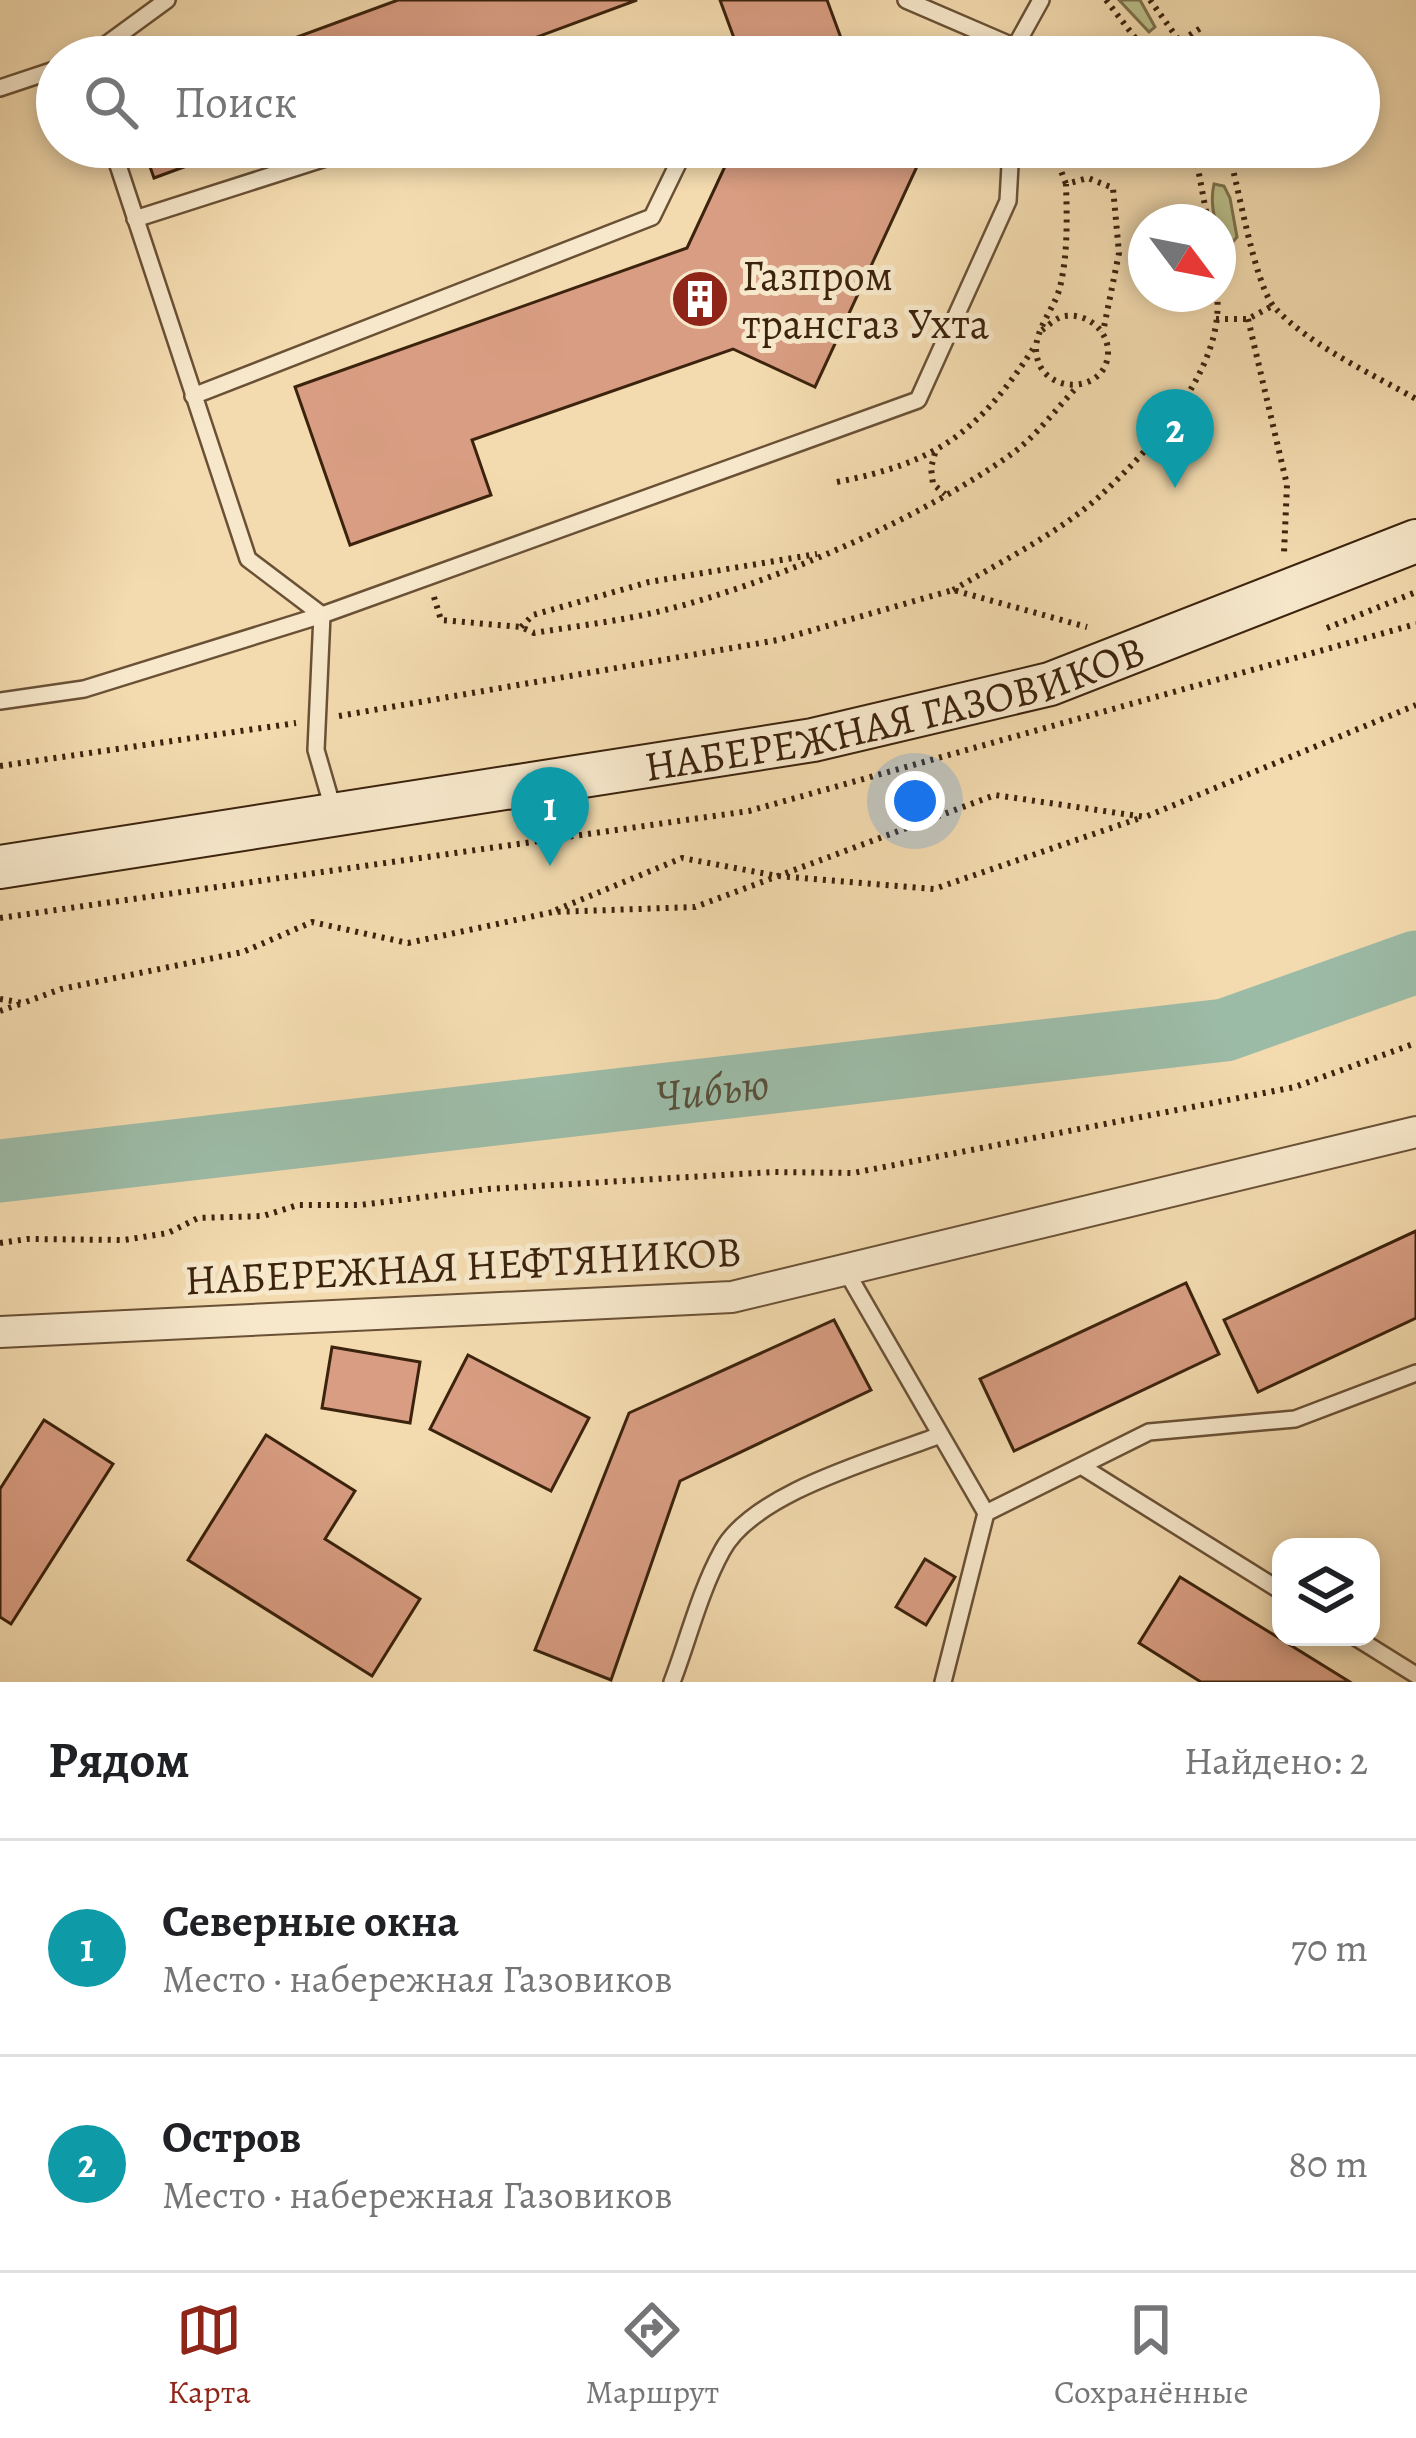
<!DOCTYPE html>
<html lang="ru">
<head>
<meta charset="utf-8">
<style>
	:root { --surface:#fff; --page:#f6f6f6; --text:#202124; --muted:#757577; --line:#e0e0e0; --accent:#8f2418 }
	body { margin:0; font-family:Alegreya,serif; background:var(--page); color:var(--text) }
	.controls { position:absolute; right:36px; bottom:36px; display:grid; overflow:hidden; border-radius:24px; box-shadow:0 6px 18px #0003 }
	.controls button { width:108px; height:108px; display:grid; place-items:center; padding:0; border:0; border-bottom:3px solid var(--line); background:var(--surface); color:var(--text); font:60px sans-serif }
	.compass { position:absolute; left:1128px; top:204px; width:108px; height:108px; border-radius:50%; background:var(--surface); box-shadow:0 6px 18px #0003; rotate:122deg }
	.you { position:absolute; left:915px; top:801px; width:42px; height:42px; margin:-30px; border:9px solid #fff; border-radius:50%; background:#1a73e8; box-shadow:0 0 0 18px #1a73e833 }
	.badge { display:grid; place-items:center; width:78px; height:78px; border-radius:50%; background:var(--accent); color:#fff; font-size:39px; font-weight:700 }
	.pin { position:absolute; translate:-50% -99px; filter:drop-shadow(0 3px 6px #0008) }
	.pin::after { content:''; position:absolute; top:63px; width:42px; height:36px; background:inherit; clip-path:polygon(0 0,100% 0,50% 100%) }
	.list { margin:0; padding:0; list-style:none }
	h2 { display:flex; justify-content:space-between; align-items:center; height:156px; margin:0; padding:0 48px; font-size:51px }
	h2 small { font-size:39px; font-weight:400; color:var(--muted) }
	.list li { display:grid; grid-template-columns:78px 1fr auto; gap:36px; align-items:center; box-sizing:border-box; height:216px; padding:0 48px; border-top:3px solid var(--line) }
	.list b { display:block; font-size:45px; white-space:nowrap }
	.list p { margin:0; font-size:39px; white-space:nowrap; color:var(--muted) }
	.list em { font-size:39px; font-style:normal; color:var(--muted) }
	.icon { flex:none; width:66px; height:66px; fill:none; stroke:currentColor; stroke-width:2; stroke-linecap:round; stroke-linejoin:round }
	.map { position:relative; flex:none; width:1416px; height:1682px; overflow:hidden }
	.search { position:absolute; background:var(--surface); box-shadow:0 6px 18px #0003; left:36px; right:36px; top:36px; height:132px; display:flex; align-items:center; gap:30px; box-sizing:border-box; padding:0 42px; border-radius:66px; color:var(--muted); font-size:45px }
	.sheet { height:588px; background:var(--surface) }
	nav { display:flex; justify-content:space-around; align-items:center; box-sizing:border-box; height:168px; border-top:3px solid var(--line); background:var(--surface); font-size:33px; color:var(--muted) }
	nav a { display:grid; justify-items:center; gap:6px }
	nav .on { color:var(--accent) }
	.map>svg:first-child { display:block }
	.green { fill:#bbc08b; stroke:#7c724c; stroke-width:3 }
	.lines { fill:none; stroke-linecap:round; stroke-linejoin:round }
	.river { stroke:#9cbba7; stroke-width:63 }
	.building { fill:#d89d82; stroke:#3c230d; stroke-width:3 }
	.lane-casing { stroke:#6a5136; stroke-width:20 }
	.street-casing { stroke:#6a5136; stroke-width:34 }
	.secondary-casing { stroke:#3c230d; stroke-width:46 }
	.path { stroke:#3c230d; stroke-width:6; stroke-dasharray:3 6; stroke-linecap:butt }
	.lane { stroke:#f7e8cb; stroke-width:15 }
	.street { stroke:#f7e8cb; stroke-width:30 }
	.secondary { stroke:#f7e8cb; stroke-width:42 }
	.labels { text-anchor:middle; stroke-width:10; stroke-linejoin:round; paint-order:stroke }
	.poi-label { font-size:42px; fill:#3c230d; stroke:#f7e8cb; text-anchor:start }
	.street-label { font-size:42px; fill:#3c230d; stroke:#f7e8cb }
	.water-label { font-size:45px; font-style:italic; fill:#59513b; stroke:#f7e8cb }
</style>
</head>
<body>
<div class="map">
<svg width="1416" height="1682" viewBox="0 0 1416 1682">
	<rect width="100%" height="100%" fill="#f3dbaf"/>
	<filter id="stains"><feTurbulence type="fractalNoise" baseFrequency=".00167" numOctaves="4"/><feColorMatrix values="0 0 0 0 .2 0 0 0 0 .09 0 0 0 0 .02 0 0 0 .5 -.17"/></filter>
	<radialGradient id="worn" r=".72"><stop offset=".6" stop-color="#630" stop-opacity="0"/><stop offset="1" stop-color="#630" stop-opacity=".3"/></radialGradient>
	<path class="green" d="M1119,0H1140L1155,27L1149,32Z
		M1214,184L1224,186L1230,198L1237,237L1231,244L1221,241C1216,223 1209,205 1214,184Z"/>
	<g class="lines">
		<path class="river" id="s1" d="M0,1171L1225,1030L1416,962"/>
	</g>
	<path class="building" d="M398,0H637L483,57H243Z
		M720,0H827L848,57H741Z
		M143,147H238L154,178Z
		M734,147H926L815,387L733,349L472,440L491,495L350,545L295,387L687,248Z
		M1416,1231V1318L1258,1392L1224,1320Z
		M1186,1283L1219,1354L1014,1451L980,1379Z
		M834,1320L871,1390L680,1481L611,1680L535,1650L629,1413Z
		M332,1347L420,1362L410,1423L322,1408Z
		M468,1355L589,1418L551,1491L430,1429Z
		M44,1420L113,1464L11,1624L0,1617V1489Z
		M266,1435L355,1491L325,1539L420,1599L372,1676L188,1560Z
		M925,1559L955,1577L926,1625L896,1607Z
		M1180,1577L1350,1682H1201L1139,1643Z"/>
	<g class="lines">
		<defs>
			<path id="lane" d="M906,0L1015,47
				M1015,56V47L1041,0
				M89,57L167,0
				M640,57H648
				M0,88L57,69
				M112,147L248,559L322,615
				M135,219L360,147
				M193,396L652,217L686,147
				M0,701L84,689L322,615
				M334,812L316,750L322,615L918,400L1008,201L1011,147
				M846,1271L986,1513L1149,1432L1295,1419L1416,1373
				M1081,1466L1281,1591
				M1355,1637L1416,1675
				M672,1682C688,1640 700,1591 722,1551C753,1492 879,1459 940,1435
				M943,1682L986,1513"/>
			<path id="street" d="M0,1332L732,1297L1416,1132"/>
			<g id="secondary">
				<path id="s2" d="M0,867L813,740L1050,684L1416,541"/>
			</g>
		</defs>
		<use href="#lane" class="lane-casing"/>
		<use href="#street" class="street-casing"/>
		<use href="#secondary" class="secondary-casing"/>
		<path class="path" d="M1106,0L1150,57
			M1150,0L1191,57
			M1182,40L1204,26
			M1052,147L1066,184
			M1194,147L1208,222
			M1227,147C1238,181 1254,285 1275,308C1309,345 1372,374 1416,399
			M1230,156L1278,148
			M1216,319H1248L1272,306
			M1248,319L1287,485L1284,553
			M1042,330C1049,325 1057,317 1065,316C1087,313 1109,330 1108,354C1106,386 1065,394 1045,373C1039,367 1036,357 1036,348C1037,327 1055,307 1060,287C1068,254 1067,218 1066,184L1088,178L1113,188L1119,253L1103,332
			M935,453L931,468L933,484L945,494
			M837,482C936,463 978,433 1033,349
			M953,590C1002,561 1059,533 1101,495C1152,448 1225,368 1217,294
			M434,597L441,620L521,627L534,633C576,626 620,621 661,611C771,584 921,519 1013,453C1037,435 1057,408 1077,387
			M521,627L533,615L649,582L817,554
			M1327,628L1416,592
			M339,716L778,640L953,590L1087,627
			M0,766L296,723
			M556,910L682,858L778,876L934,889L1143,817
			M0,918L749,811L1416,624
			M0,999L23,1003L61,989L243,952L312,922L408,943L553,912L695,907L995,795L1145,817L1416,705
			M0,1011L20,1004
			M0,1243L27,1239L124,1240L168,1233L198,1218L263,1216L298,1205H360L488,1189L773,1172L853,1173L1295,1087L1416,1043"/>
		<use href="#lane" class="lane"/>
		<use href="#street" class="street"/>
		<use href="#secondary" class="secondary"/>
	</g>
	<defs>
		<symbol id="building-disc" viewBox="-11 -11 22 22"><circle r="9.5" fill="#8f2418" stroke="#f7e8cb"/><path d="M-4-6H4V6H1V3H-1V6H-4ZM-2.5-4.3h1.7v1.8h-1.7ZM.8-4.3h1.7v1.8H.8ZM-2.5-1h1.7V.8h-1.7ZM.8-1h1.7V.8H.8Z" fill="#fff"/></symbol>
	</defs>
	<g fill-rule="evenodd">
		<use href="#building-disc" x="667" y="266" width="66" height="66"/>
	</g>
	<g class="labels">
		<g class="poi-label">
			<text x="742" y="290">Газпром<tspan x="742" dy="48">трансгаз Ухта</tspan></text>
		</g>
		<g class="street-label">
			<text dy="15" stroke="none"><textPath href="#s2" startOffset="909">НАБЕРЕЖНАЯ ГАЗОВИКОВ</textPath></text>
			<text transform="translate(463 1265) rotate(-3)" y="15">НАБЕРЕЖНАЯ НЕФТЯНИКОВ</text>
		</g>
		<g class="water-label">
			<text dy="16" stroke="none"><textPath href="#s1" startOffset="717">Чибью</textPath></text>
		</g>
	</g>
	<rect width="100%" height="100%" filter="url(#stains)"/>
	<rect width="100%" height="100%" fill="url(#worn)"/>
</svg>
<div class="controls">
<button><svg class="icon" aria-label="layers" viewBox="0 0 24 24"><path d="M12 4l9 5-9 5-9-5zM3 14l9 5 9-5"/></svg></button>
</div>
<svg class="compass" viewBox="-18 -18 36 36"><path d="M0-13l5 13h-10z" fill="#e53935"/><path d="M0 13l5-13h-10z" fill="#757577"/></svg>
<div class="you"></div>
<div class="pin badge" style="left:550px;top:866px;background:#0f9aa8">1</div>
<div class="pin badge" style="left:1175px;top:488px;background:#0f9aa8">2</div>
<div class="search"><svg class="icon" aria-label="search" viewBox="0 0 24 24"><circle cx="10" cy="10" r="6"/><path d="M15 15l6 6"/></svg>Поиск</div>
</div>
<section class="sheet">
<h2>Рядом<small>Найдено: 2</small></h2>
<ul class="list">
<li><span class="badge" style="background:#0f9aa8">1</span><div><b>Северные окна</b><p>Место · набережная Газовиков</p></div><em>70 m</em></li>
<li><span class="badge" style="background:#0f9aa8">2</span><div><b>Остров</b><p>Место · набережная Газовиков</p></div><em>80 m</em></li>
</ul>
</section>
<nav>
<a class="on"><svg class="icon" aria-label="map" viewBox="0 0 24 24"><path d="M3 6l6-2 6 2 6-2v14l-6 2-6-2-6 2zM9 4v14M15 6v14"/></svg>Карта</a>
<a><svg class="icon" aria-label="directions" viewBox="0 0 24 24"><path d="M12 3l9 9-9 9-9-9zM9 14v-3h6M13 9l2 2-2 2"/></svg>Маршрут</a>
<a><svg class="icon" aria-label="saved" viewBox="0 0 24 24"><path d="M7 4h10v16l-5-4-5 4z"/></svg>Сохранённые</a>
</nav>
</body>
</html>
